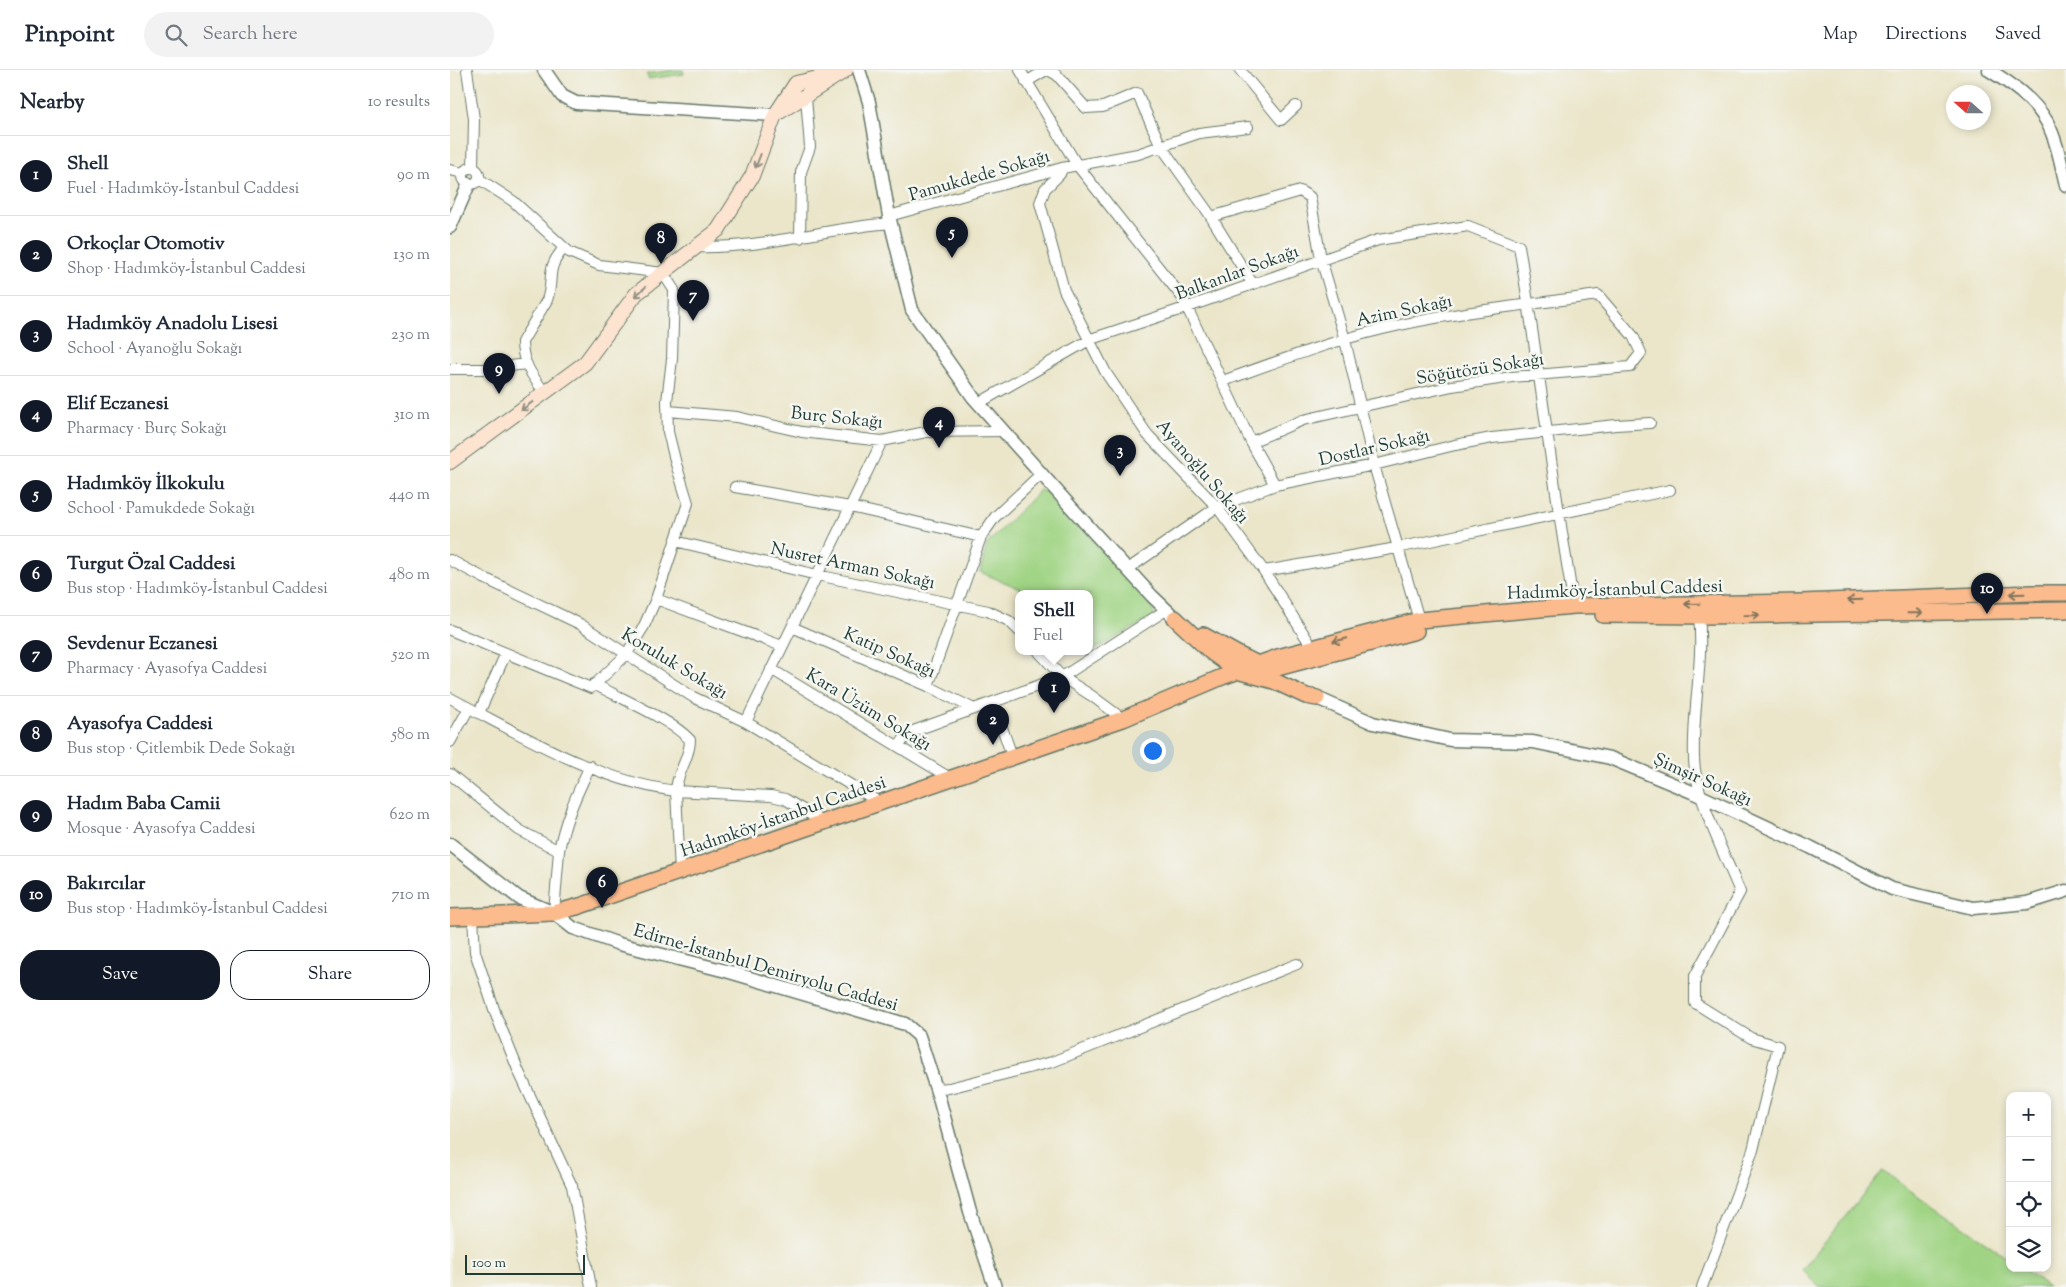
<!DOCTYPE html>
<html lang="en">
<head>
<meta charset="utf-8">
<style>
	:root { --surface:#fff; --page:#f2f2f3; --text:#1f2937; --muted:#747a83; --line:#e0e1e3; --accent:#111827 }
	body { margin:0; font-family:"Sorts Mill Goudy",serif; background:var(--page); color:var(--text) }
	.controls { position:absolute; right:15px; bottom:15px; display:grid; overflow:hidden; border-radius:10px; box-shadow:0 2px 8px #0003 }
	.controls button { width:45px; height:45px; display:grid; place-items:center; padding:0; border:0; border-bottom:1px solid var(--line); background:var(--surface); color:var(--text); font:25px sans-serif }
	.compass { position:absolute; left:1496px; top:15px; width:45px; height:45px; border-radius:50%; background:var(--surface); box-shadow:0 2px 8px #0003; rotate:291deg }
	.scale { position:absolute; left:15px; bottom:12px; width:120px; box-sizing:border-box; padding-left:5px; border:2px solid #1f3d34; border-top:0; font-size:14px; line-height:18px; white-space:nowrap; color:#1f3d34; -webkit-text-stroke:4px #f6f6f2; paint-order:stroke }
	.you { position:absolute; left:702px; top:680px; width:18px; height:18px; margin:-12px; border:4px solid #fff; border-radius:50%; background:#1a73e8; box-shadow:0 0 0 8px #1a73e833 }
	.badge { display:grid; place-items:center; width:32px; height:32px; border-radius:50%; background:var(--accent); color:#fff; font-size:16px; font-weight:700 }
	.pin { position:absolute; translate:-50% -41px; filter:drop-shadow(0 1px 2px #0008) }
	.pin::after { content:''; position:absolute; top:26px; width:18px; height:15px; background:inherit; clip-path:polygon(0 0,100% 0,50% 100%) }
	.popup { position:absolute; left:565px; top:520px; width:78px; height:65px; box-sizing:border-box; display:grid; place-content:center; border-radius:10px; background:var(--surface); filter:drop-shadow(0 1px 4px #0005); font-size:16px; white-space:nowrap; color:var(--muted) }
	.popup b { font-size:19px; color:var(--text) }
	.popup::after { content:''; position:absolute; left:50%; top:100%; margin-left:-10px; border:10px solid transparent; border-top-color:var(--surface) }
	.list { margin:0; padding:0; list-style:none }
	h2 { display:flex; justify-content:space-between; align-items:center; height:65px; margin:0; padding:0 20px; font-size:21px }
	h2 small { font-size:16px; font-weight:400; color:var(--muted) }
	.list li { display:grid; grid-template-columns:32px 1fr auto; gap:15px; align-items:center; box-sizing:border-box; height:80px; padding:0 20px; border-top:1px solid var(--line) }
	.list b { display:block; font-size:19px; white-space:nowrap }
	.list p { margin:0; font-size:16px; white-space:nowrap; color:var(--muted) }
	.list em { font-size:16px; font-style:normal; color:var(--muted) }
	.actions { display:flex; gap:10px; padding:15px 20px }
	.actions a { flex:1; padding:11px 0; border:1px solid var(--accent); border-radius:20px; text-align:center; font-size:18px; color:var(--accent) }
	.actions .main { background:var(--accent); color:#fff }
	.icon { flex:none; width:28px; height:28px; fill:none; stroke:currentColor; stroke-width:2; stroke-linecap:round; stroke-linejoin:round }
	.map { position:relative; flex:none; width:1616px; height:1217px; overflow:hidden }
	header { display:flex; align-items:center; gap:30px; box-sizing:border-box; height:70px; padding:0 25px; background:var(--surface); border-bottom:1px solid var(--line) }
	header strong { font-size:24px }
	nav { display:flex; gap:28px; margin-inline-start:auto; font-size:18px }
	.search { width:350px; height:45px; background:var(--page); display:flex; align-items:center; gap:12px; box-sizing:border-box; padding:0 18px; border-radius:28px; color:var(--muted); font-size:19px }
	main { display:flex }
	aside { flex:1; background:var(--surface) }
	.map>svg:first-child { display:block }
	.green { fill:#a0d484; stroke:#60885c }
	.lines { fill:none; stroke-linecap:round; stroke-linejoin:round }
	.minor-casing { stroke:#667868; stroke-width:12 }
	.tertiary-casing { stroke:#667868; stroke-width:15 }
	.secondary-casing { stroke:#667868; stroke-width:16 }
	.primary-casing { stroke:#667868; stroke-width:18 }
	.minor { stroke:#fff; stroke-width:10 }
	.tertiary { stroke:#fff; stroke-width:12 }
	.secondary { stroke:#fde4d1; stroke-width:14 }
	.primary { stroke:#fbbb8d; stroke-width:15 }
	.oneway { stroke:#8e9082 }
	.oneway2 { stroke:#82765c }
	.labels { text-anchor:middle; stroke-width:5; stroke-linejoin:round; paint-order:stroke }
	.street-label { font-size:18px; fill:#1f3d34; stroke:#f6f6f2 }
</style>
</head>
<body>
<header>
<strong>Pinpoint</strong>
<div class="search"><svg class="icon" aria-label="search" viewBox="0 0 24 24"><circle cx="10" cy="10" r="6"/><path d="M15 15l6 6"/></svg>Search here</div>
<nav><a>Map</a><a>Directions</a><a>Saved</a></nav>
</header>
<main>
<aside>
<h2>Nearby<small>10 results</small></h2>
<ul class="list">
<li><span class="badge">1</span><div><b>Shell</b><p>Fuel · Hadımköy-İstanbul Caddesi</p></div><em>90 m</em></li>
<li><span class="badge">2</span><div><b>Orkoçlar Otomotiv</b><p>Shop · Hadımköy-İstanbul Caddesi</p></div><em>130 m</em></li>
<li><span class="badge">3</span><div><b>Hadımköy Anadolu Lisesi</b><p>School · Ayanoğlu Sokağı</p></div><em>230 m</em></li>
<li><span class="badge">4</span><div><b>Elif Eczanesi</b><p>Pharmacy · Burç Sokağı</p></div><em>310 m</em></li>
<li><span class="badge">5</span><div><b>Hadımköy İlkokulu</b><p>School · Pamukdede Sokağı</p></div><em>440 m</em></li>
<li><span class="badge">6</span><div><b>Turgut Özal Caddesi</b><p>Bus stop · Hadımköy-İstanbul Caddesi</p></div><em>480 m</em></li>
<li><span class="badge">7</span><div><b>Sevdenur Eczanesi</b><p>Pharmacy · Ayasofya Caddesi</p></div><em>520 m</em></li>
<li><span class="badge">8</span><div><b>Ayasofya Caddesi</b><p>Bus stop · Çitlembik Dede Sokağı</p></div><em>580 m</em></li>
<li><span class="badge">9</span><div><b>Hadım Baba Camii</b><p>Mosque · Ayasofya Caddesi</p></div><em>620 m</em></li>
<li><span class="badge">10</span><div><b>Bakırcılar</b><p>Bus stop · Hadımköy-İstanbul Caddesi</p></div><em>710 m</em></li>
</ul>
<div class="actions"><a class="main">Save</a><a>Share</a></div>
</aside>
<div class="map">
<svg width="1616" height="1217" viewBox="0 0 1616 1217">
	<rect width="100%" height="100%" fill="#f6f6f2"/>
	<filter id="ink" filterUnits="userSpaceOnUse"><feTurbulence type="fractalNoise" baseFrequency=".02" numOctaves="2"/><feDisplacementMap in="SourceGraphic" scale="10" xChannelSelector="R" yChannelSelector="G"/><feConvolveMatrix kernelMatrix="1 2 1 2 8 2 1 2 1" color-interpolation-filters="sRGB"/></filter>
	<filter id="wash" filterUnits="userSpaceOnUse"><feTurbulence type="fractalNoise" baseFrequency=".0096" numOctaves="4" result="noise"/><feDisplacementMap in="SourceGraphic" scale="20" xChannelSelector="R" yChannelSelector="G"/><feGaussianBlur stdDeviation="1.12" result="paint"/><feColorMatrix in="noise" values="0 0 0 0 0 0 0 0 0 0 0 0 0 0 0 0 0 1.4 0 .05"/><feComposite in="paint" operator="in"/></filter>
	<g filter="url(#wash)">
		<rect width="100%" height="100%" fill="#ebe6ca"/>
		<path class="green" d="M224,0H233L234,4L198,9L197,4Z
			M590,420L598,422L695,524L705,546L638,583L639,524H583L530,502L537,474Z
			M1432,1101L1560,1189V1198H1572L1598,1217H1370L1352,1200Z"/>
	</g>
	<g filter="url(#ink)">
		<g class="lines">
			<defs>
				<path id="minor" d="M17,0L24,49L23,97
					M570,0L627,95L732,227L801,372L825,415
					M598,0L607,5L636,38L653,37L687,23L711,76L758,142L802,213
					M790,0L831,50L846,36
					M576,12L596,0
					M13 106a8 8 0 1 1 16 0a8 8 0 1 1-16 0Z
					M612,98L610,104L595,119L590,133L614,220L656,303L697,364L767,437L814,501L862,577
					M0,100L13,103
					M439,146L612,98L688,84L749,63L798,57
					M761,147L850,121L860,127L871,189L895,270L924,395L969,550
					M350,168L351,102L360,77L356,27
					M246,177C313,179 375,158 441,153
					M0,299H35L76,294
					M773,311C826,292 878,272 933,259C1002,242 1077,235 1148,225L1183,266L1191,283L1180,297L1062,307L1002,316L853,350L801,372
					M95,323C83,307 72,293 72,272L97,230C105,207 94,201 114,178
					M529,333L641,269L738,237L928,170L1018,156L1069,176C1089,295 1103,416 1124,536
					M218,341L287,347L352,362L432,371L476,362L553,361
					M285,417L400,437L531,467
					M225,471L367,505L538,541L559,551L569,561
					M0,490L34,508L130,554L243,627L296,652L429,732
					M678,499L767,437L825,415L924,395L1005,375L1042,368L1166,355L1200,353
					M814,501L947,478L1220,420
					M206,529L332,576
					M1249,546C1254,593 1242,641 1244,688C1245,727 1275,785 1290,822L1245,906V933L1301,968L1328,976L1303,1080L1252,1217
					M342,557L478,616L524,639
					M0,560L141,618L176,585L194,556L206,529L238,433L226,394L218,362L217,331L222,289L224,220L213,203L149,195L119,182L63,131L29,109
					M589,582L612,607L642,626L673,649
					M321,599L500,708
					M144,614C170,628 222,650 240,670C240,689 226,703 226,721L321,726L335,729L373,752
					M478,616L531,467L545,447L591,404
					M0,628C71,664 145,711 226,721L230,802
					M543,632L562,686
					M29,643L56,583
					M296,652L432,371
					M0,672L19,638
					M449,676L458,663L612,607L716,540
					M0,704L69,760L109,781L104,843
					M109,781C114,751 127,724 140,696
					M23,847L25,882L46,945L69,1002L122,1116L141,1217
					M486,1019L499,1018L602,992L847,894"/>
				<path id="tertiary" d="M94,0L112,26L126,33L325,45
					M409,0L419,32L439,146L462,240L523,327L637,455L702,526L725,548
					M1539,0C1560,13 1584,29 1597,52C1607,71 1611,94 1616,115
					M0,157L19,114
					M867,628L923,653L1000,670L1083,672L1160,688L1242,722L1360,777L1442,819L1523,838L1577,833L1616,821
					M0,774L69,828L104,843L123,858L132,861L169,874L276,901L455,954L469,966L489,1028L520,1142L545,1217"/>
				<path id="secondary" d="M328,43L396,0
					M0,392L135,293L186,224L268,160L302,106L325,45L346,13L368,8L382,0"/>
				<path id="primary" d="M1153,545L1254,546L1616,540
					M725,548L761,582L787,601L824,611L856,626L867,628
					M753,565L791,586L812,596
					M816,601L966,561
					M0,847L104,843L130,836L673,649L772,607L828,587L969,550L1124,536L1351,532L1582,523H1616"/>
			</defs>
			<use href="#minor" class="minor-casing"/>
			<use href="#tertiary" class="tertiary-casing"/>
			<use href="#secondary" class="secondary-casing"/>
			<use href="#primary" class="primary-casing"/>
			<use href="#minor" class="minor"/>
			<use href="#tertiary" class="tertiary"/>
			<use href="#secondary" class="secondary"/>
			<use href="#primary" class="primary"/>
		</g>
		<defs><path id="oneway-shaft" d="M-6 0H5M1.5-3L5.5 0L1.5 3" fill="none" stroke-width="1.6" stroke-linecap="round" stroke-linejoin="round" transform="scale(1.25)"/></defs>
		<g class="oneway">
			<use href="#oneway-shaft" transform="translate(308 91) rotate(111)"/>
			<use href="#oneway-shaft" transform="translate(190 222) rotate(138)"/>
			<use href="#oneway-shaft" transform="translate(77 336) rotate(144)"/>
		</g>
		<g class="oneway2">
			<use href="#oneway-shaft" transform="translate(1567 524) rotate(178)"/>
			<use href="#oneway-shaft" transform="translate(1405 530) rotate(178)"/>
			<use href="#oneway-shaft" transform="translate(1242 534) rotate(179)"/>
			<use href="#oneway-shaft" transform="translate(1465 543) rotate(-1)"/>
			<use href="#oneway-shaft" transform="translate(1302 545) rotate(-1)"/>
			<use href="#oneway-shaft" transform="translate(890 570) rotate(166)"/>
		</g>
	</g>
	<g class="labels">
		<g class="street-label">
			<text transform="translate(529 105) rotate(-16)" y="6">Pamukdede Sokağı</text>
			<text transform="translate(787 202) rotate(-20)" y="6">Balkanlar Sokağı</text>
			<text transform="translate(954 240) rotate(-12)" y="6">Azim Sokağı</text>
			<text transform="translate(1030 298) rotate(-9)" y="6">Söğütözü Sokağı</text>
			<text transform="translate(387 347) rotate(6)" y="6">Burç Sokağı</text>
			<text transform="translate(924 377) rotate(-13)" y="6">Dostlar Sokağı</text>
			<text transform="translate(753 401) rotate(49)" y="6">Ayanoğlu Sokağı</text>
			<text transform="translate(403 495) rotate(12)" y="6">Nusret Arman Sokağı</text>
			<text transform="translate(1165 519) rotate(-2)" y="6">Hadımköy-İstanbul Caddesi</text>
			<text transform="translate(440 582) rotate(24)" y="6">Katip Sokağı</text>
			<text transform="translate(225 593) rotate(31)" y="6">Koruluk Sokağı</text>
			<text transform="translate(419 639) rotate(31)" y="6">Kara Üzüm Sokağı</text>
			<text transform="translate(1253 709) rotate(24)" y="6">Şimşir Sokağı</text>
			<text transform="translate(333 746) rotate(-19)" y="6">Hadımköy-İstanbul Caddesi</text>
			<text transform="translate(316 897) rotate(16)" y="6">Edirne-İstanbul Demiryolu Caddesi</text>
		</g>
	</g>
</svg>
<div class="controls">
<button>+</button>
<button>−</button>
<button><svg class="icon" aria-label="locate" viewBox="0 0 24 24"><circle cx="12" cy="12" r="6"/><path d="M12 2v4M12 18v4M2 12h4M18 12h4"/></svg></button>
<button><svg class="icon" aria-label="layers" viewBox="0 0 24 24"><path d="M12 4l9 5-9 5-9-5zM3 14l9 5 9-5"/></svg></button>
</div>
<svg class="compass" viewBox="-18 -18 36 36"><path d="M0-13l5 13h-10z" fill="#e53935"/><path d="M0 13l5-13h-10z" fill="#747a83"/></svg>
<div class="scale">100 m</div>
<div class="you"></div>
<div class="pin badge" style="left:604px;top:643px">1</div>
<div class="popup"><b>Shell</b>Fuel</div>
<div class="pin badge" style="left:543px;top:675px">2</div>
<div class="pin badge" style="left:670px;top:406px">3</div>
<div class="pin badge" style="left:489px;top:378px">4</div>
<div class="pin badge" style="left:502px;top:188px">5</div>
<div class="pin badge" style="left:152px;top:838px">6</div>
<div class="pin badge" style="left:243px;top:251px">7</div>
<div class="pin badge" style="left:211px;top:194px">8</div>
<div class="pin badge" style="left:49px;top:324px">9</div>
<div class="pin badge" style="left:1537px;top:544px">10</div>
</div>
</main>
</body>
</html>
